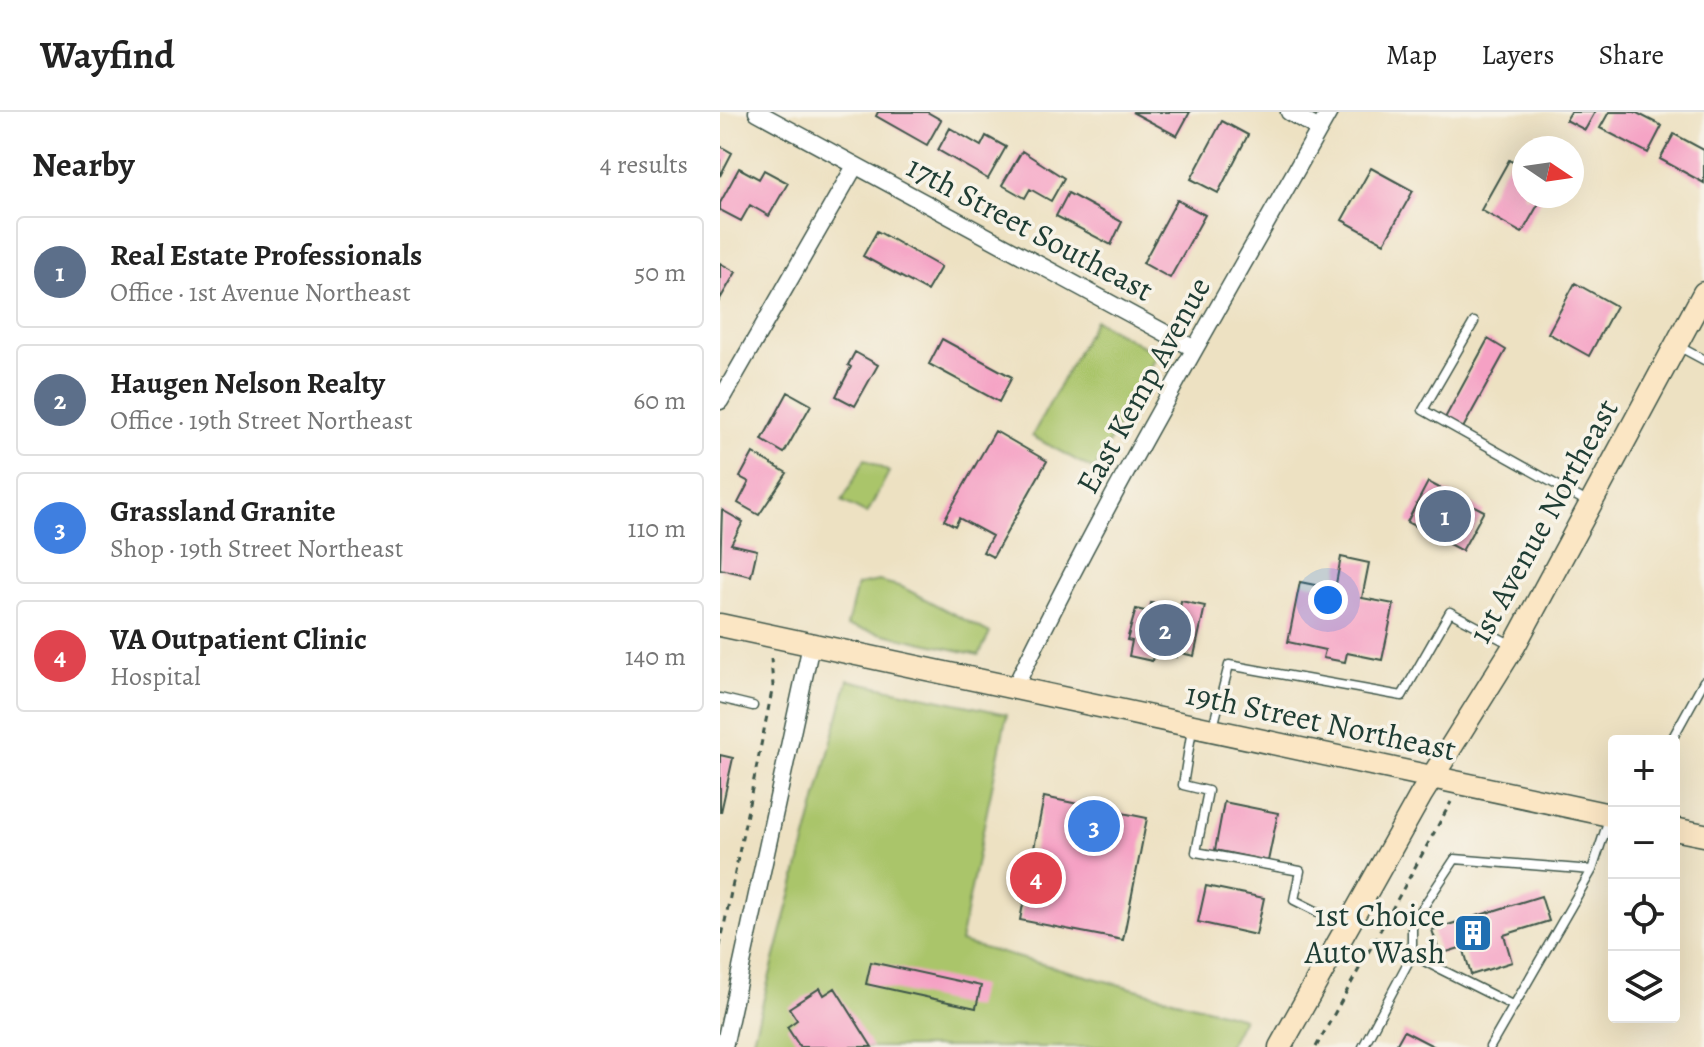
<!DOCTYPE html>
<html lang="en">
<head>
<meta charset="utf-8">
<style>
	:root { --surface:#fff; --page:#f6f6f6; --text:#222; --muted:#767676; --line:#e0e0e0; --accent:#1f6fb2 }
	body { margin:0; font-family:Alegreya,serif; background:var(--page); color:var(--text) }
	.controls { position:absolute; right:24px; bottom:24px; display:grid; overflow:hidden; border-radius:8px; box-shadow:0 8px 32px #0002 }
	.controls button { width:72px; height:72px; display:grid; place-items:center; padding:0; border:0; border-bottom:2px solid var(--line); background:var(--surface); color:var(--text); font:40px sans-serif }
	.compass { position:absolute; left:792px; top:24px; width:72px; height:72px; border-radius:50%; background:var(--surface); box-shadow:0 8px 32px #0002; rotate:103deg }
	.you { position:absolute; left:608px; top:488px; width:28px; height:28px; margin:-20px; border:6px solid #fff; border-radius:50%; background:#1a73e8; box-shadow:0 0 0 12px #1a73e833 }
	.badge { display:grid; place-items:center; width:52px; height:52px; border-radius:50%; background:var(--accent); color:#fff; font-size:26px; font-weight:700 }
	.pin { position:absolute; translate:-50% -50%; border:4px solid #fff; box-shadow:0 2px 8px #0006 }
	.list { margin:0; padding:0; list-style:none }
	h2 { display:flex; justify-content:space-between; align-items:center; height:104px; margin:0; padding:0 32px; font-size:34px }
	h2 small { font-size:26px; font-weight:400; color:var(--muted) }
	.list li { display:grid; grid-template-columns:52px 1fr auto; gap:24px; align-items:center; box-sizing:border-box; height:112px; margin:0 16px 16px; padding:0 16px; border:2px solid var(--line); border-radius:8px }
	.list b { display:block; font-size:30px; white-space:nowrap }
	.list p { margin:0; font-size:26px; white-space:nowrap; color:var(--muted) }
	.list em { font-size:26px; font-style:normal; color:var(--muted) }
	.icon { flex:none; width:44px; height:44px; fill:none; stroke:currentColor; stroke-width:2; stroke-linecap:round; stroke-linejoin:round }
	.map { position:relative; flex:none; width:984px; height:935px; overflow:hidden }
	header { display:flex; align-items:center; gap:48px; box-sizing:border-box; height:112px; padding:0 40px; background:var(--surface); border-bottom:2px solid var(--line) }
	header strong { font-size:38px }
	nav { display:flex; gap:44px; margin-inline-start:auto; font-size:28px }
	main { display:flex }
	aside { flex:1; background:var(--surface) }
	.map>svg:first-child { display:block }
	.green { fill:#aac56b; stroke:#648150; stroke-width:2 }
	.building { fill:#f5a1c4 }
	.lines { fill:none; stroke-linecap:round; stroke-linejoin:round }
	.service-casing { stroke:#3e5649; stroke-width:11 }
	.minor-casing { stroke:#3e5649; stroke-width:19 }
	.secondary-casing { stroke:#3e5649; stroke-width:25 }
	.path { stroke:#3e5649; stroke-width:3; stroke-dasharray:6 6; stroke-linecap:butt }
	.service { stroke:#fff; stroke-width:8 }
	.minor { stroke:#fff; stroke-width:16 }
	.secondary { stroke:#fbe6c4; stroke-width:22 }
	.labels { text-anchor:middle; stroke-width:7; stroke-linejoin:round; paint-order:stroke }
	.street-label { font-size:32px; fill:#1f3d34; stroke:#f7f3e8 }
	.poi-label { font-size:32px; fill:#1f3d34; stroke:#f7f3e8; text-anchor:end }
</style>
</head>
<body>
<header>
<strong>Wayfind</strong>
<nav><a>Map</a><a>Layers</a><a>Share</a></nav>
</header>
<main>
<aside>
<h2>Nearby<small>4 results</small></h2>
<ul class="list">
<li><span class="badge" style="background:#5c6f8a">1</span><div><b>Real Estate Professionals</b><p>Office · 1st Avenue Northeast</p></div><em>50 m</em></li>
<li><span class="badge" style="background:#5c6f8a">2</span><div><b>Haugen Nelson Realty</b><p>Office · 19th Street Northeast</p></div><em>60 m</em></li>
<li><span class="badge" style="background:#3f7fe0">3</span><div><b>Grassland Granite</b><p>Shop · 19th Street Northeast</p></div><em>110 m</em></li>
<li><span class="badge" style="background:#e0444e">4</span><div><b>VA Outpatient Clinic</b><p>Hospital</p></div><em>140 m</em></li>
</ul>
</aside>
<div class="map">
<svg width="984" height="935" viewBox="0 0 984 935">
	<rect width="100%" height="100%" fill="#f7f3e8"/>
	<filter id="ink" filterUnits="userSpaceOnUse"><feTurbulence type="fractalNoise" baseFrequency=".0125" numOctaves="2"/><feDisplacementMap in="SourceGraphic" scale="16" xChannelSelector="R" yChannelSelector="G"/><feConvolveMatrix kernelMatrix="1 2 1 2 8 2 1 2 1" color-interpolation-filters="sRGB"/></filter>
	<filter id="wash" filterUnits="userSpaceOnUse"><feTurbulence type="fractalNoise" baseFrequency=".006" numOctaves="4" result="noise"/><feDisplacementMap in="SourceGraphic" scale="32" xChannelSelector="R" yChannelSelector="G"/><feGaussianBlur stdDeviation="1.8" result="paint"/><feColorMatrix in="noise" values="0 0 0 0 0 0 0 0 0 0 0 0 0 0 0 0 0 1.4 0 .05"/><feComposite in="paint" operator="in"/></filter>
	<g filter="url(#wash)">
		<rect width="100%" height="100%" fill="#ede1c2"/>
		<path class="green" d="M375,208L437,242L374,358L312,324Z
			M145,347L169,360L147,402L122,389Z
			M159,469L182,475L270,521L259,543L127,514L137,473Z
			M128,568L287,602L240,830L523,906L508,935H31Z"/>
		<g id="blocks">
			<path class="building" d="M158,0H207L221,8L207,33L156,4Z
				M412,0H470L457,24Z
				M851,0H875L865,18L846,8Z
				M889,0H915L942,14L928,41L880,16Z
				M502,9L528,23L498,81L471,67Z
				M230,16L261,34L266,24L286,35L268,67L218,38Z
				M954,22L984,38V71L940,47Z
				M0,34L12,41L0,64Z
				M302,39L344,66L331,89L310,77L305,86L282,73Z
				M789,48L804,56V84H823L802,121L761,98Z
				M19,56L39,67L44,58L68,71L49,104L30,93L21,109L0,98V91Z
				M651,56L693,79L664,131L622,108Z
				M348,81L402,110L391,133L336,104Z
				M457,88L485,103L450,166L423,151Z
				M157,119L221,155L207,179L143,144Z
				M0,151L16,160L0,187Z
				M855,171L896,194L869,244L828,221Z
				M222,227L292,265L279,290L209,252Z
				M768,227L786,238L743,316L725,306Z
				M135,240L158,253L135,294L116,284L131,255L128,253Z
				M68,280L91,293L64,341L42,328Z
				M275,319L327,349L273,445L263,440L272,424L239,406L235,414L224,408Z
				M33,341L67,361L39,403L18,391L29,370L20,365Z
				M708,370L764,399L742,439L687,410Z
				M2,398L23,410L11,432L37,438L31,464L0,457Z
				M621,445L649,451L642,486L674,492L662,548L627,541L625,550L603,546L605,538L568,530L580,470L615,477Z
				M461,489L485,494L474,544L457,540L456,545L434,540L432,549L409,544L412,529L407,528L416,497L429,500L431,491L460,497Z
				M0,643L13,646L1,700H0Z
				M324,685L427,706L403,828L300,808Z
				M504,690L558,701L548,749L495,738Z
				M486,774L544,786L536,823L478,810Z
				M821,784L829,809L784,823L792,850L751,863L743,835L720,842L712,818Z
				M151,850L261,874L256,896L146,872Z
				M100,876L104,883L115,876L152,935H80L67,915L77,908L69,896Z
				M684,919L715,935H675Z"/>
		</g>
	</g>
	<g filter="url(#ink)">
		<use href="#blocks" fill-opacity="0" stroke="#3e5649" stroke-width="2"/>
		<g class="lines">
			<defs>
				<path id="service" d="M754,210L703,298L869,391
					M956,233L984,248
					M0,586L33,594
					M493,615L509,553L682,584L730,500L792,533
					M472,617L463,673L488,679L476,740L580,759L574,788L626,814
					M951,629L984,569
					M692,843V812L735,747L872,758
					M643,935L692,843L794,894
					M770,935L872,758L890,704"/>
				<path id="minor" d="M37,0L473,236
					M569,0L599,17
					M0,289L135,54
					M294,577C389,380 502,191 609,0
					M4,935L91,533"/>
				<path id="secondary" d="M0,513L894,704
					M954,717L984,723
					M560,935L701,683L794,534L984,181"/>
			</defs>
			<use href="#service" class="service-casing"/>
			<use href="#minor" class="minor-casing"/>
			<use href="#secondary" class="secondary-casing"/>
			<path class="path" d="M0,834L53,574L51,546
				M596,935L731,690"/>
			<use href="#service" class="service"/>
			<use href="#minor" class="minor"/>
			<use href="#secondary" class="secondary"/>
		</g>
	</g>
	<defs>
		<symbol id="building-square" viewBox="-11 -11 22 22"><rect x="-9" y="-9" width="18" height="18" rx="4" fill="#1f6fb2" stroke="#f7f3e8"/><path d="M-4-6H4V6H1V3H-1V6H-4ZM-2.5-4.3h1.7v1.8h-1.7ZM.8-4.3h1.7v1.8H.8ZM-2.5-1h1.7V.8h-1.7ZM.8-1h1.7V.8H.8Z" fill="#fff"/></symbol>
	</defs>
	<g fill-rule="evenodd">
		<use href="#building-square" x="731" y="799" width="44" height="44"/>
	</g>
	<g class="labels">
		<g class="street-label">
			<text transform="translate(310 116) rotate(28)" y="11">17th Street Southeast</text>
			<text transform="translate(423 273) rotate(-61)" y="11">East Kemp Avenue</text>
			<text transform="translate(823 409) rotate(-61)" y="11">1st Avenue Northeast</text>
			<text transform="translate(601 609) rotate(12)" y="11">19th Street Northeast</text>
		</g>
		<g class="poi-label">
			<text x="725" y="814">1st Choice<tspan x="725" dy="37">Auto Wash</tspan></text>
		</g>
	</g>
</svg>
<div class="controls">
<button>+</button>
<button>−</button>
<button><svg class="icon" aria-label="locate" viewBox="0 0 24 24"><circle cx="12" cy="12" r="6"/><path d="M12 2v4M12 18v4M2 12h4M18 12h4"/></svg></button>
<button><svg class="icon" aria-label="layers" viewBox="0 0 24 24"><path d="M12 4l9 5-9 5-9-5zM3 14l9 5 9-5"/></svg></button>
</div>
<svg class="compass" viewBox="-18 -18 36 36"><path d="M0-13l5 13h-10z" fill="#e53935"/><path d="M0 13l5-13h-10z" fill="#767676"/></svg>
<div class="you"></div>
<div class="pin badge" style="left:725px;top:404px;background:#5c6f8a">1</div>
<div class="pin badge" style="left:445px;top:518px;background:#5c6f8a">2</div>
<div class="pin badge" style="left:374px;top:714px;background:#3f7fe0">3</div>
<div class="pin badge" style="left:316px;top:766px;background:#e0444e">4</div>
</div>
</main>
</body>
</html>
